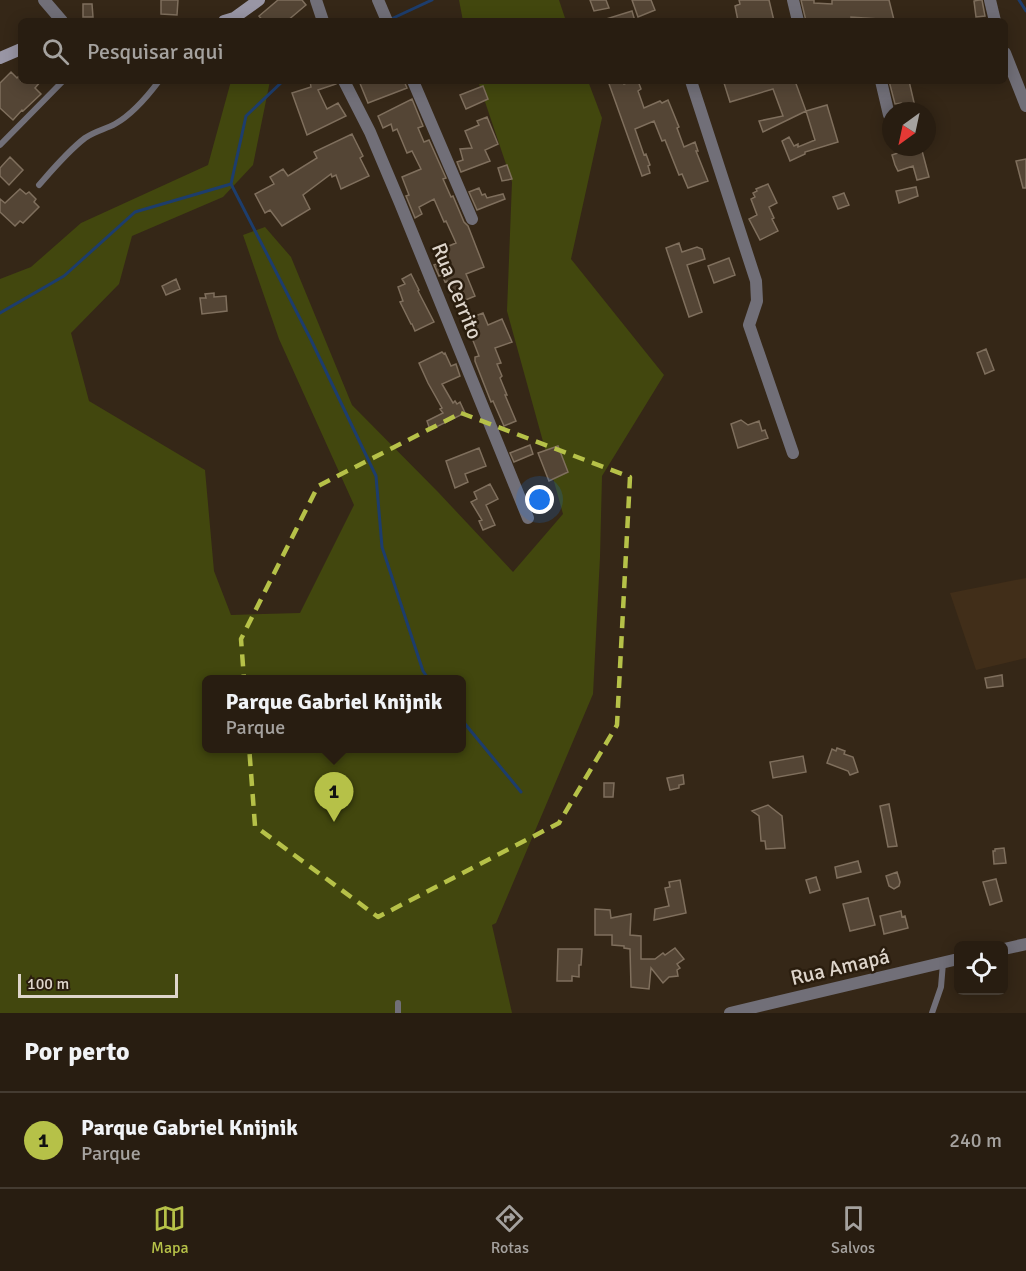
<!DOCTYPE html>
<html lang="pt">
<head>
<meta charset="utf-8">
<style>
	:root { --surface:#281d11; --page:#30261a; --text:#f1f3f6; --muted:#a5a29f; --line:#443b31; --accent:#b6c148 }
	body { margin:0; font-family:Signika,sans-serif; background:var(--page); color:var(--text) }
	.controls { position:absolute; right:18px; bottom:18px; display:grid; overflow:hidden; border-radius:9px; box-shadow:0 3px 15px #0003 }
	.controls button { width:54px; height:54px; display:grid; place-items:center; padding:0; border:0; border-bottom:2px solid var(--line); background:var(--surface); color:var(--text); font:30px sans-serif }
	.compass { position:absolute; left:882px; top:102px; width:54px; height:54px; border-radius:50%; background:var(--surface); box-shadow:0 3px 15px #0003; rotate:213deg }
	.scale { position:absolute; left:18px; bottom:15px; width:160px; box-sizing:border-box; padding-left:6px; border:3px solid #ded5cb; border-top:0; font-size:16px; line-height:21px; white-space:nowrap; color:#ded5cb; -webkit-text-stroke:4px #2a1d0e; paint-order:stroke }
	.you { position:absolute; left:540px; top:500px; width:21px; height:21px; margin:-15px; border:4px solid #fff; border-radius:50%; background:#1a73e8; box-shadow:0 0 0 9px #1a73e833 }
	.badge { display:grid; place-items:center; width:39px; height:39px; border-radius:50%; background:var(--accent); color:#111; font-size:20px; font-weight:700 }
	.pin { position:absolute; translate:-50% -50px; filter:drop-shadow(0 2px 3px #0008) }
	.pin::after { content:''; position:absolute; top:32px; width:21px; height:18px; background:inherit; clip-path:polygon(0 0,100% 0,50% 100%) }
	.popup { position:absolute; left:202px; top:675px; width:264px; height:78px; box-sizing:border-box; display:grid; place-content:center; border-radius:9px; background:var(--surface); filter:drop-shadow(0 2px 4px #0005); font-size:20px; white-space:nowrap; color:var(--muted) }
	.popup b { font-size:22px; color:var(--text) }
	.popup::after { content:''; position:absolute; left:50%; top:100%; margin-left:-12px; border:12px solid transparent; border-top-color:var(--surface) }
	.list { margin:0; padding:0; list-style:none }
	h2 { display:flex; justify-content:space-between; align-items:center; height:78px; margin:0; padding:0 24px; font-size:26px }
	h2 small { font-size:20px; font-weight:400; color:var(--muted) }
	.list li { display:grid; grid-template-columns:39px 1fr auto; gap:18px; align-items:center; box-sizing:border-box; height:96px; padding:0 24px; border-top:2px solid var(--line) }
	.list b { display:block; font-size:22px; white-space:nowrap }
	.list p { margin:0; font-size:20px; white-space:nowrap; color:var(--muted) }
	.list em { font-size:20px; font-style:normal; color:var(--muted) }
	.icon { flex:none; width:33px; height:33px; fill:none; stroke:currentColor; stroke-width:2; stroke-linecap:round; stroke-linejoin:round }
	.map { position:relative; flex:none; width:1026px; height:1013px; overflow:hidden }
	.search { position:absolute; background:var(--surface); box-shadow:0 3px 15px #0003; left:18px; right:18px; top:18px; height:66px; display:flex; align-items:center; gap:15px; box-sizing:border-box; padding:0 21px; border-radius:9px; color:var(--muted); font-size:22px }
	.sheet { height:174px; background:var(--surface) }
	nav { display:flex; justify-content:space-around; align-items:center; box-sizing:border-box; height:84px; border-top:2px solid var(--line); background:var(--surface); font-size:16px; color:var(--muted) }
	nav a { display:grid; justify-items:center; gap:3px }
	nav .on { color:var(--accent) }
	.map>svg:first-child { display:block }
	.built { fill:#412e19 }
	.green { fill:#42470e; fill-rule:evenodd }
	.lines { fill:none; stroke-linecap:round; stroke-linejoin:round }
	.stream { stroke:#1d3d6c; stroke-width:3 }
	.building { fill:#544535; stroke:#7f6f5d; stroke-width:1.5 }
	.lane { stroke:#716f78; stroke-width:6 }
	.street { stroke:#716f78; stroke-width:12 }
	.secondary { stroke:#9996a5; stroke-width:12 }
	.marked { fill:none; stroke:#b6c148; stroke-width:4.5; stroke-dasharray:12 8; stroke-linejoin:round }
	.labels { text-anchor:middle; stroke-width:5; stroke-linejoin:round; paint-order:stroke }
	.street-label { font-size:21px; fill:#ded5cb; stroke:#2a1d0e }
</style>
</head>
<body>
<div class="map">
<svg width="1026" height="1013" viewBox="0 0 1026 1013">
	<rect width="100%" height="100%" fill="#352717"/>
	<path class="built" d="M1026,578V658L976,670L950,593Z"/>
	<path class="green" d="M459,0H559L566,21H463Z
		M231,81H270L253,165L223,197L132,236L119,284L71,333L89,401L205,470L214,571L231,615L300,613L354,505L279,339L243,235L265,227L291,257L352,405L438,492L513,572L563,514L507,311L512,182L478,81H588L602,118L571,259L664,375L602,476L600,557L593,694L496,923L492,925L512,1013H0V279L31,267L81,223L208,165ZM206,680H461V748H206Z"/>
	<g class="lines">
		<path class="stream" d="M1019,0L1026,11
			M389,20L432,0
			M231,184L311,340L376,476L382,547L423,671L429,680
			M0,313L64,276L135,212L231,184L246,116L283,81
			M461,719L521,792"/>
	</g>
	<path class="building" d="M161,0H178L177,15L161,14Z
		M278,0H302L306,5L287,21H263L259,16Z
		M590,0H606L609,8L594,11Z
		M632,0H651L655,10L638,17Z
		M739,0H769L774,21H738L735,6L740,4Z
		M801,0H814V3L832,4V0H889L894,20L851,17V21H806Z
		M979,0H982L985,16L976,17L974,1Z
		M83,4H92L93,17H83Z
		M632,11L635,21H606V19Z
		M11,72L17,78L21,74V81H41L35,88L41,94L23,111L22,110L13,120L0,108V83Z
		M310,81H336V84L318,90L327,109L338,103L346,116L307,135L292,93L311,87Z
		M359,81H404L407,88L368,103Z
		M608,81H623L624,84L632,81H638L641,89L638,91L644,108L660,101L662,103L668,100L679,127L677,128L684,147L695,142L698,151H696L708,181L688,188L682,174L679,175L665,140L662,141L654,121L635,129L644,155L646,154L650,165L648,166L650,173L642,176Z
		M729,81H795L806,111L763,132L759,121L783,116L773,89L730,102L724,83Z
		M889,81H909L916,111H902L901,103L895,104Z
		M483,86L488,99L466,109L460,95Z
		M412,99L423,126L418,128L424,142L429,140L446,178L443,179L451,197L453,196L464,222L468,226L484,267L466,274L475,296L456,304L447,281L445,282L442,275L439,276L434,265L439,263L434,252L456,243L446,221L444,222L434,199L419,207L422,214L415,218L406,196L409,195L402,177L421,169L412,151L407,153L397,129L393,131L391,124L383,128L378,116Z
		M827,105L838,142L805,152V154L790,161L782,141L789,137L794,146L798,144V147L815,140L806,111Z
		M487,117L498,144L485,150L490,161L461,172L457,162L463,160L460,149L472,148L465,131L479,125L477,121Z
		M352,134L363,156L360,158L369,176L341,189L336,175L332,177L331,174L303,195L310,209L282,226L270,210L265,213L255,194L274,184L270,177L283,169L288,176L317,158L314,152Z
		M915,147H921L929,177L917,180L913,166L898,171L895,165L892,155Z
		M10,157L23,170L9,185L0,176V168Z
		M1026,159V188H1023L1016,161Z
		M507,165L512,179L502,181L498,168Z
		M768,184L777,203L769,207L774,218L772,219L778,231L760,240L749,219L757,215L751,199L755,197L753,193L757,191L756,189Z
		M916,187L918,196L899,203L896,191Z
		M479,188L482,195L485,194L487,198L503,194L505,199L477,210L469,192Z
		M20,189L26,194L29,192L36,199L34,202L39,207L23,223L20,221L15,226L0,212V199L5,203Z
		M844,193L849,205L838,209L833,197Z
		M679,243L682,252L697,247L702,249L705,259L687,265L702,312L689,317L666,248Z
		M729,258L735,275L714,283L708,266Z
		M411,274L419,290L418,291L434,322L415,331L412,324H411L400,302L403,301L398,287L405,284L402,279Z
		M176,279L180,289L166,295L162,286Z
		M214,293V297L226,296L227,311L202,314L200,298H206L205,294Z
		M483,313L488,325L502,319L512,342L495,348L501,363L497,364L502,376L500,378L507,395H505L516,421L504,426L493,401L491,402L475,361V357L479,356L465,320Z
		M986,349L994,370L985,374L977,353Z
		M442,352L444,354L445,353L451,366L456,364L460,376L442,384L453,403L455,401L457,404L460,402L465,413L430,430L427,421L443,413L440,409L442,408L428,383L419,363Z
		M741,420L748,425L759,421L762,431L765,430L768,438L738,448L731,424Z
		M530,445L533,454L514,462L510,453Z
		M558,446L568,472L549,481L538,453Z
		M479,448L486,466L465,474L468,482L455,488L446,461Z
		M490,484L498,499L486,505L495,525L483,530L479,521L482,520L471,502L477,499L474,492Z
		M1002,675L1003,686L987,688L985,678Z
		M837,748L845,751L844,754L853,757L858,772L850,775L848,771L827,763L832,749L836,751Z
		M803,756L806,772L773,778L770,762Z
		M683,775L684,784L679,785V788L670,790L667,778Z
		M604,783H614L613,797H604Z
		M889,804L897,846L888,847L880,806Z
		M768,805L782,816L785,848L766,849L765,841H761L759,816L752,811Z
		M1004,848L1006,863L994,864L993,851H995V849Z
		M858,861L861,872L837,878L835,867Z
		M897,872L900,882L899,886L894,889L889,886L886,876Z
		M816,877L820,890L810,893L806,880Z
		M996,879L1002,901L990,905L983,882Z
		M680,880L686,913L654,920L655,909L669,906L665,888L670,887L669,882Z
		M868,898L875,925L850,931L843,904Z
		M595,909L610,910L611,918L631,914L630,935L641,936V959H655L663,953L665,955L675,948L684,959L677,964L680,968L677,970L678,976L669,977L663,983L651,968L649,989L631,987L630,949L624,948V946L612,945V935H595Z
		M901,911L902,917L905,916L908,928L884,934L880,916Z
		M558,949H582L581,965H579V977L572,976V981H557Z"/>
	<g class="lines">
		<path class="lane" d="M0,145L63,81
			M39,185C53,169 68,151 85,138C95,131 106,129 115,124C133,114 147,97 159,81
			M398,1003V1013
			M932,1013L941,987L943,963"/>
		<path class="street" d="M44,0L62,21
			M316,0L323,21
			M378,0L387,21
			M793,0L798,21
			M990,0L995,21
			M1005,53L1026,106
			M344,81L370,132L400,203L528,518
			M413,81L472,219
			M691,81L756,281L757,301L749,325L793,453
			M881,81L889,115
			M1004,949L1026,944
			M730,1013L958,959"/>
		<path class="secondary" d="M224,21L234,18L259,0
			M0,58L21,49"/>
	</g>
	<path class="marked" d="M461,413L630,477L617,725L559,823L378,917L255,826L241,639L318,486Z"/>
	<g class="labels">
		<g class="street-label">
			<text transform="translate(457 291) rotate(68)" y="7">Rua Cerrito</text>
			<text transform="translate(840 967) rotate(-13)" y="7">Rua Amapá</text>
		</g>
	</g>
</svg>
<div class="controls">
<button><svg class="icon" aria-label="locate" viewBox="0 0 24 24"><circle cx="12" cy="12" r="6"/><path d="M12 2v4M12 18v4M2 12h4M18 12h4"/></svg></button>
</div>
<svg class="compass" viewBox="-18 -18 36 36"><path d="M0-13l5 13h-10z" fill="#e53935"/><path d="M0 13l5-13h-10z" fill="#a5a29f"/></svg>
<div class="scale">100 m</div>
<div class="you"></div>
<div class="pin badge" style="left:334px;top:822px">1</div>
<div class="popup"><b>Parque Gabriel Knijnik</b>Parque</div>
<div class="search"><svg class="icon" aria-label="search" viewBox="0 0 24 24"><circle cx="10" cy="10" r="6"/><path d="M15 15l6 6"/></svg>Pesquisar aqui</div>
</div>
<section class="sheet">
<h2>Por perto<small></small></h2>
<ul class="list">
<li><span class="badge">1</span><div><b>Parque Gabriel Knijnik</b><p>Parque</p></div><em>240 m</em></li>
</ul>
</section>
<nav>
<a class="on"><svg class="icon" aria-label="map" viewBox="0 0 24 24"><path d="M3 6l6-2 6 2 6-2v14l-6 2-6-2-6 2zM9 4v14M15 6v14"/></svg>Mapa</a>
<a><svg class="icon" aria-label="directions" viewBox="0 0 24 24"><path d="M12 3l9 9-9 9-9-9zM9 14v-3h6M13 9l2 2-2 2"/></svg>Rotas</a>
<a><svg class="icon" aria-label="saved" viewBox="0 0 24 24"><path d="M7 4h10v16l-5-4-5 4z"/></svg>Salvos</a>
</nav>
</body>
</html>
